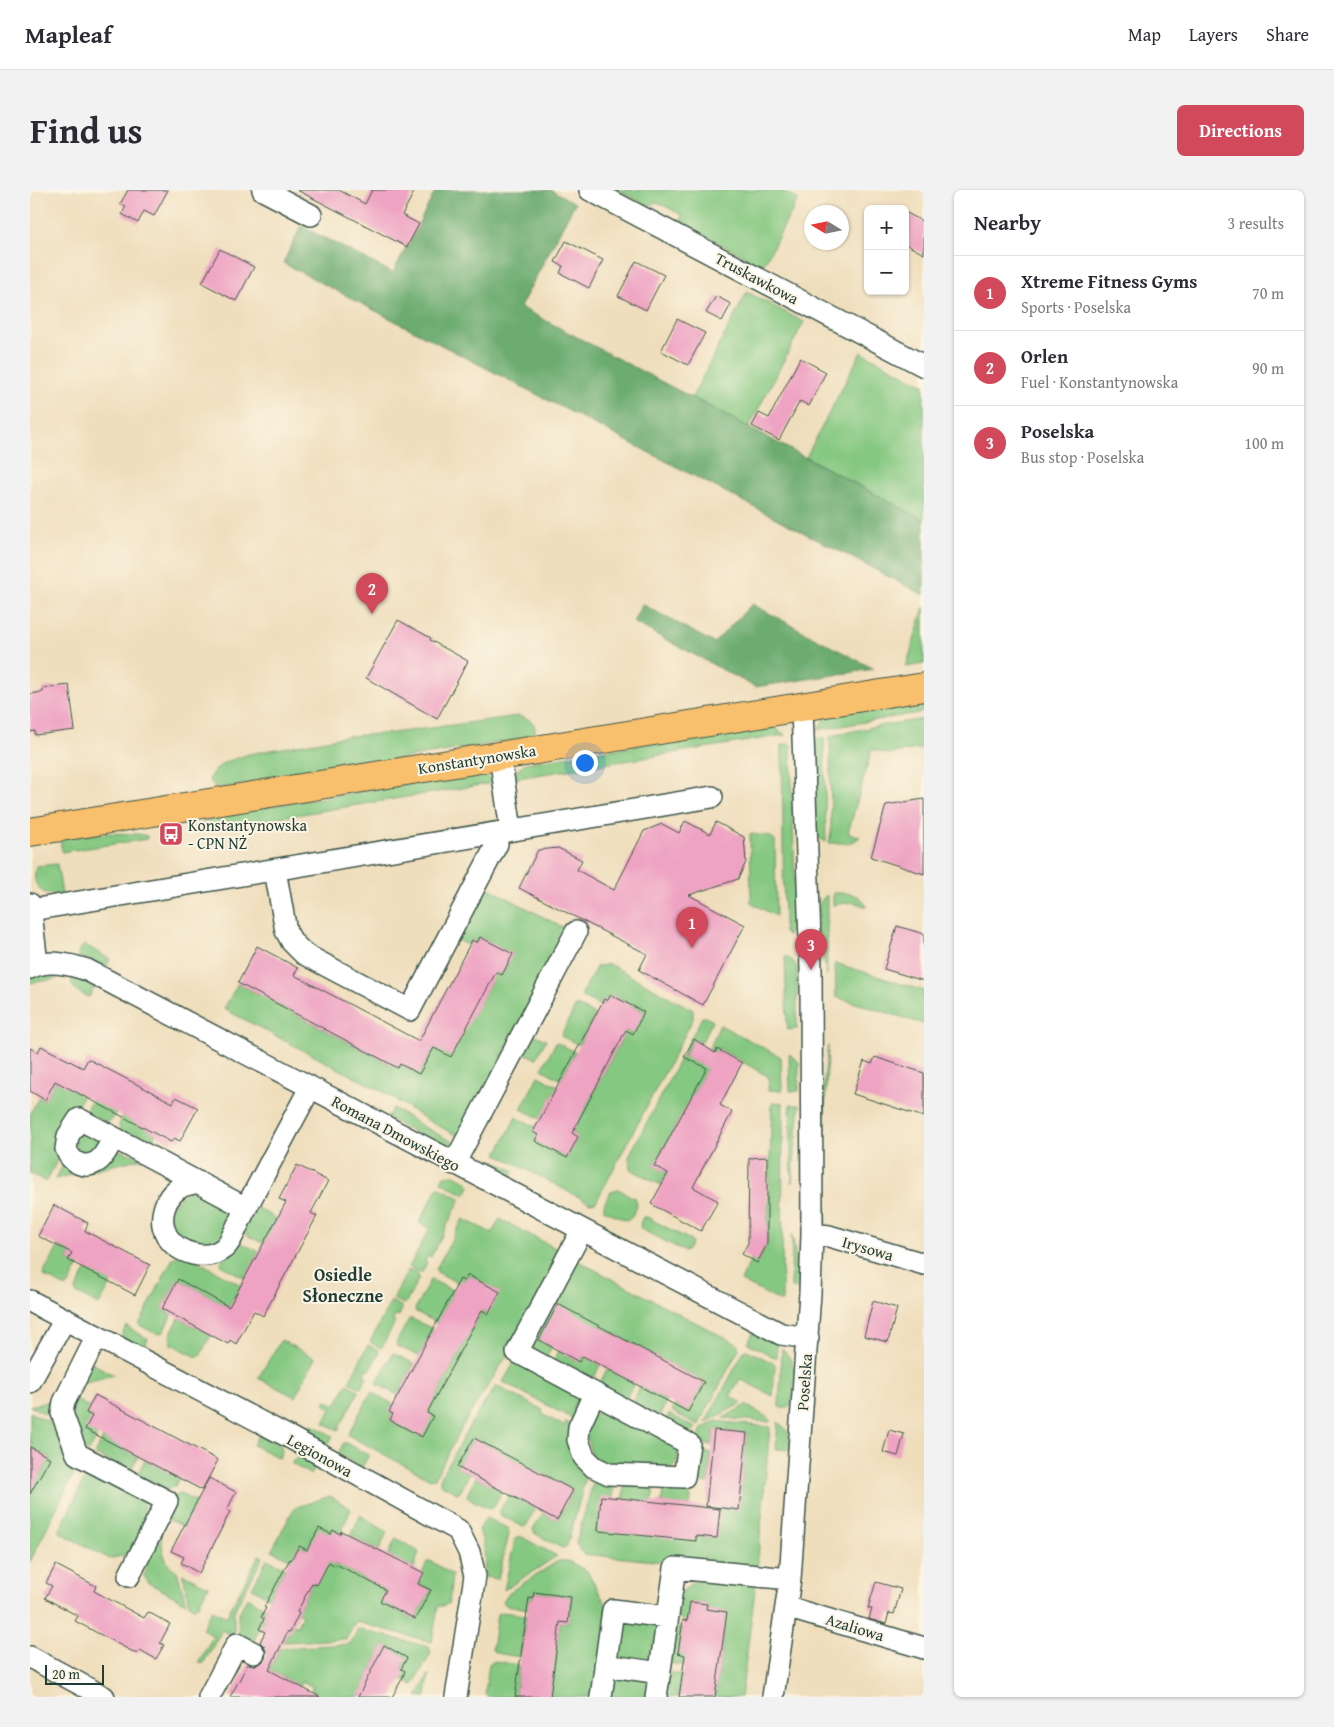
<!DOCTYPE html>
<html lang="en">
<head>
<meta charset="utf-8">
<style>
	:root { --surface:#fff; --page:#f2f2f3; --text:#2b2b33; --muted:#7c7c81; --line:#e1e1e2; --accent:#d1495b }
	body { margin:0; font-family:"Gentium Book Plus",serif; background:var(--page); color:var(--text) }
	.controls { position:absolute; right:15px; top:15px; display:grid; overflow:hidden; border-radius:8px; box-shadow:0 1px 4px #0004 }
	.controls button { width:45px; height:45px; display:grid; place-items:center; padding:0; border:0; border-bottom:1px solid var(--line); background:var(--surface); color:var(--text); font:25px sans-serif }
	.compass { position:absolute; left:774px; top:15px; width:45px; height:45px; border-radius:50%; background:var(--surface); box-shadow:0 1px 4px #0004; rotate:280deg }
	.scale { position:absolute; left:15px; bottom:12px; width:59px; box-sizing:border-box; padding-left:5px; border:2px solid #1f3d34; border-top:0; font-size:14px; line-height:18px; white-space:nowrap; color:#1f3d34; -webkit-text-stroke:4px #fcf5e5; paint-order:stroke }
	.you { position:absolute; left:554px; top:572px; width:18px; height:18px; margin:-12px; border:4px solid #fff; border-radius:50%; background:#1a73e8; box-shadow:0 0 0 8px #1a73e833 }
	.badge { display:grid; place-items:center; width:32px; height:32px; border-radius:50%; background:var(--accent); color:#fff; font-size:16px; font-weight:700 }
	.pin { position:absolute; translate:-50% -41px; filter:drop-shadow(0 1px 2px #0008) }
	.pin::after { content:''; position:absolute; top:26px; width:18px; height:15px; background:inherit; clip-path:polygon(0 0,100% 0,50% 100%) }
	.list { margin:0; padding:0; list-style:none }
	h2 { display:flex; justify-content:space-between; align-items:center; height:65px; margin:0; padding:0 20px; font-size:21px }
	h2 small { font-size:16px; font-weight:400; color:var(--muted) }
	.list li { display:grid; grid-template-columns:32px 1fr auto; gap:15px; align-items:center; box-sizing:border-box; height:75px; padding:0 20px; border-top:1px solid var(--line) }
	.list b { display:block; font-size:19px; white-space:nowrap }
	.list p { margin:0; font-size:16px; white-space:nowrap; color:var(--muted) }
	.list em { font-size:16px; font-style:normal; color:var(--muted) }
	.map { position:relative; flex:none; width:894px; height:1507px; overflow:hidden; border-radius:8px }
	header { display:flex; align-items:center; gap:30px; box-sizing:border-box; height:70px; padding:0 25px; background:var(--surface); border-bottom:1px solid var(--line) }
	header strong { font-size:24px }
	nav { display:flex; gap:28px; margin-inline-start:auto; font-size:18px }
	.intro { display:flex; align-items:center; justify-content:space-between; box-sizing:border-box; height:120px; padding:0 30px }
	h1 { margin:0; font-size:35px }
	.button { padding:12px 22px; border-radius:8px; background:var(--accent); color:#fff; font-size:18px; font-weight:700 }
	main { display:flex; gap:30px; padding:0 30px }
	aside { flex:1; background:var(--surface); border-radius:8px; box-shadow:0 1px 4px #0004 }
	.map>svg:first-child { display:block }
	.green { fill:#85c881; stroke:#52825a }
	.forest { fill:#6cac6f; stroke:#467452 }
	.building { fill:#eea3c2 }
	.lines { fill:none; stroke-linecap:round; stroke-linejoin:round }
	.street-casing { stroke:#3e5548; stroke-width:24 }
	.primary-casing { stroke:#3e5548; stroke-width:30 }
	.street { stroke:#fff; stroke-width:21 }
	.primary { stroke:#f8bf6c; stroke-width:28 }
	.labels { text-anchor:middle; stroke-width:4; stroke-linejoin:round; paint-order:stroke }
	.street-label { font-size:16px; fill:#1f3d34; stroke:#fcf5e5 }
	.poi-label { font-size:16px; fill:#1f3d34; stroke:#fcf5e5; text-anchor:start }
	.neighbourhood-label { font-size:18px; font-weight:bold; fill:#1f3d34; stroke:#fcf5e5 }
</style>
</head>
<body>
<header>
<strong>Mapleaf</strong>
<nav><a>Map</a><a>Layers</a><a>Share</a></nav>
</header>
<div class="intro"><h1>Find us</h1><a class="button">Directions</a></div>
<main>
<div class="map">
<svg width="894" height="1507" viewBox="0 0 894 1507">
	<rect width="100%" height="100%" fill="#fcf5e5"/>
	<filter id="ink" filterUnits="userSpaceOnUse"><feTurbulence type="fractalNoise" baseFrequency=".02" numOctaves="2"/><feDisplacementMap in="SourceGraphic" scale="10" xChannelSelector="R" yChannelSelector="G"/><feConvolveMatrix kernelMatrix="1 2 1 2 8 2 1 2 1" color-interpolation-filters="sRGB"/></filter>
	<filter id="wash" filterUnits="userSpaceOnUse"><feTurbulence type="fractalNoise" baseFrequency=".0096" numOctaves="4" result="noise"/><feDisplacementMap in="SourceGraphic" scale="20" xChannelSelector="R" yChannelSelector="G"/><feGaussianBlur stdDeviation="1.12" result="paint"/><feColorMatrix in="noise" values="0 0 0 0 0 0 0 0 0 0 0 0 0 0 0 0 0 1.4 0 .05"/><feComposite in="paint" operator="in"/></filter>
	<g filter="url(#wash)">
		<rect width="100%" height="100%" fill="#efdebc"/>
		<path class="green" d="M588,0H750L768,9L733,76L650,33L652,25L627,12L618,16Z
			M717,102L774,132L719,237L662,207Z
			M831,162L894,195V330L776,267Z
			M894,417V474L876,477L877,474Z
			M894,509V522L787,540L794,529L802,525Z
			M488,526C501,529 509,534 503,547L191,598L183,595L179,589L183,582L193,573L219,564L318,546L363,543Z
			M894,529V558L858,564L842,559L818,643L830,647L821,653H799L801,642L800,546L848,536Z
			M741,535L755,545L482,589L487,580L495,573Z
			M784,548H794L796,652L790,649L786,643L783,563Z
			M758,554L761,555V559L766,732L764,738L758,745L754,743L752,555Z
			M450,582L459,587L463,593L161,642L160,639L192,624Z
			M76,643L109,644L117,646V649L32,662L30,648Z
			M720,644L739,646L745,650L746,726L721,713Z
			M27,674L32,704C13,708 0,696 6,676Z
			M457,697L534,738L536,745L430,947L397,930L357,904L194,819L208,793L229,805L233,799L248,815L367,878L370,874L389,884L404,858L420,866L466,782L472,785L483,764L450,747L447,753L442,750L439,756L423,748Z
			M803,703C818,703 830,702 837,717L823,712L803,715Z
			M797,705V786C794,768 777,716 797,705Z
			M55,755L80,769L75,779L48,766L51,758Z
			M755,766L763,771L767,777V839L757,840Z
			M805,773L894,801V834L806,807Z
			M579,774L663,820V829L566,1012L560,1013L467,964L486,927L506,937L508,945L505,951L537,968L548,947L542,943L596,840L602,844L614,822L581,805L577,811L574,809L570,816L551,806L566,777Z
			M15,782L32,783L26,789L0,793V788Z
			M42,785L66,795L59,807C48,802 39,799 42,785Z
			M546,815L565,825L549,855L531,846Z
			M672,827H675L683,831L671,853L664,849L654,866L671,875L690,835L751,867L752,901L738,900L739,887L688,858L624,976L638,983L631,995L600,979L599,966Z
			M503,844L516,850L506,869L493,862Z
			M526,852L545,862L531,890L512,879Z
			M798,856L795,920L796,1033L793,1032L792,907Z
			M759,864L769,872V901H760Z
			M508,886L528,896L511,929L491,919Z
			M25,891L53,905L31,948L29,967L16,992L0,983V924L9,907L15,910Z
			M62,909L86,922L82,930L76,932L57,924V918Z
			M742,912L753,913L752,1112L711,1091L721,1069L728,1072L737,1054Z
			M760,915H770L762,993Z
			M363,918L394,937L427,954L418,960L357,928Z
			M93,926L126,944L121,952L113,955L91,943L89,935Z
			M48,940L69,948L70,953L66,962L50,967L42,947Z
			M81,958L113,968L25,989L34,974Z
			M464,970L484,981L479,992L461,982V975Z
			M424,985L437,991L440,997L435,1005L411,992L414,986Z
			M408,997L430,1008V1010L401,1067L398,1066L395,1071L397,1073L392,1082L390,1083L379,1077L400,1038L389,1033Z
			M160,998L195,1014C202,1042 193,1049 169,1058L143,1046L139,1018Z
			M588,999L606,1009L607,1015L601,1028L596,1030L574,1020V1014L581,1001Z
			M224,1016L247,1029L234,1054L211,1042Z
			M613,1027H617L660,1050L662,1053L658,1060L654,1061L611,1039L610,1034Z
			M433,1029L462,1043L470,1029L531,1061V1065L477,1166L434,1233L405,1288L400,1289L318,1245L341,1202L363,1214L359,1221L363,1224L360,1230L392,1247L397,1223L452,1120L458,1123L469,1102L438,1085L434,1091L428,1093L407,1082L406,1079Z
			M762,1044L769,1083L770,1099L761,1098Z
			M204,1050H206L229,1062L215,1088L192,1076L191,1072Z
			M29,1056L42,1063L38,1070L49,1075L39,1095L36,1097L14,1086L13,1083Z
			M155,1064L211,1095L199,1117L148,1089L132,1119L142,1124L133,1142L127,1144L109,1135L143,1068Z
			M546,1070L707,1154L709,1159L668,1236L642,1221L645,1215L658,1222L674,1192L568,1135L509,1150L522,1157L515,1169C504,1164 502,1159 501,1147Z
			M57,1079L82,1092L69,1115L46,1103V1099Z
			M378,1080L388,1085L389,1088L376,1113L373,1114L363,1109Z
			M400,1090H402L424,1101L407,1133L386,1122L385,1119Z
			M361,1111L372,1117V1119L369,1126L366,1125L363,1130L365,1132L352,1157L350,1158L340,1152Z
			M149,1128L181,1145L171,1164L167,1167L141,1154L140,1146Z
			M379,1129H382L403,1139L389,1166L367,1156L366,1153Z
			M96,1136L118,1149L113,1160L91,1148Z
			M724,1141L747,1154L746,1168L718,1153Z
			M251,1150L285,1168L265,1207L228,1188Z
			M338,1155L348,1160L349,1163L340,1180L337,1179L334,1185L337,1187L332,1197H329L319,1192Z
			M752,1158C757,1164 763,1171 764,1179C765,1184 764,1191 764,1196C763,1206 764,1223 749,1217Z
			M717,1160L745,1174L743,1206L710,1189L700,1206L712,1213L675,1233L714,1161Z
			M529,1161L549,1172L553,1166L570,1175L562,1192L522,1174Z
			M363,1163L384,1174L368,1205L347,1194V1192Z
			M486,1169L549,1202L552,1215L547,1231L473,1192Z
			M58,1171L84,1185L52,1193Z
			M577,1179L604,1193L595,1210L569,1195Z
			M317,1194L328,1200V1203L308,1240L294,1233L301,1219L294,1214L296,1210L306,1215Z
			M466,1196L513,1220L512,1224L534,1236L536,1232L543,1236L557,1283L537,1356L532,1358L504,1343L503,1339L513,1323L527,1330L543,1300L444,1248L427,1277L439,1284L431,1301L427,1303L410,1294V1289L440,1235Z
			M610,1197L637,1211L628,1228L603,1213Z
			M40,1206L59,1217L56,1223L62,1226L67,1245L59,1262L49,1257Z
			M23,1210L27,1227L23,1228L0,1216Z
			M716,1215L740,1229V1232L693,1228Z
			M577,1217L643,1251L648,1261L647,1273L641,1279L578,1278L561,1266C556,1236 549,1233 577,1217Z
			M0,1222L21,1233L32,1244L45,1281L0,1372V1289H8L20,1268L1,1257L3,1253L0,1251Z
			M639,1224L666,1238L659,1244L636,1230Z
			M685,1231L740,1237L727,1381L553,1364L546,1353L562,1296L568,1287L584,1289L583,1308L666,1351V1346L687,1348L690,1318L709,1320L717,1243L684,1240L682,1255L667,1253L666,1251L672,1239Z
			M748,1232C758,1239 761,1248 760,1260L746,1259Z
			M280,1234L303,1246L297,1258L282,1249L277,1240Z
			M229,1244L251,1256L252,1262L249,1268L223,1255Z
			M73,1248L108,1266L100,1282L66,1265V1262Z
			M314,1252L339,1265L332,1277L308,1264Z
			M666,1262L681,1263L678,1293L665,1291L660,1287Z
			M269,1266H276L288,1273L281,1285L261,1273Z
			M115,1270L149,1287L145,1296L133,1301L108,1288V1283Z
			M59,1280L112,1309L116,1329L98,1364L80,1369L29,1342Z
			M446,1287L472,1301L463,1318L460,1319L438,1308L437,1305Z
			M621,1293L624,1297L622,1312L593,1309L595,1294Z
			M634,1296L655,1298L661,1308L660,1316L631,1313Z
			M150,1304L167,1312L154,1337L135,1328L143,1307Z
			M479,1305L505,1318L497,1335L494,1337L470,1325V1321Z
			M300,1306L321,1319L310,1344L303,1340L301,1344L277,1360L269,1356L261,1370L242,1360L264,1318Z
			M330,1325L357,1342L349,1360L321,1346Z
			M456,1328L477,1338L479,1344L468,1389L455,1387L454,1356L449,1340Z
			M131,1336C132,1353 131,1373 147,1381L156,1413L117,1392L114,1385L117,1380L111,1368Z
			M490,1346L527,1366L474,1400L485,1349Z
			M366,1348L389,1362L384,1378L358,1365Z
			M229,1365L233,1367L204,1421V1446L192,1440L173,1474L169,1472L183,1446L172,1439L182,1420L196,1427Z
			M237,1369L255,1378L239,1408L222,1398Z
			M401,1371L422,1385L419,1413L413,1416H408L402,1452L326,1432L316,1449L253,1452L263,1435L267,1436L272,1425L267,1422L282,1393L287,1395L297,1372L305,1376L306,1374L356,1400L350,1411L385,1429L401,1400L388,1394L397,1372Z
			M528,1371H538L557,1381L578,1418L565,1507H520L530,1432L538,1433L541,1407L504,1402L503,1409L499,1408L498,1419L476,1415L472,1412L481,1401Z
			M153,1384L178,1396L168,1416L163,1417L159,1414Z
			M676,1387L726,1393L711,1507H685L697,1422L676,1419V1414L661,1412L657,1431L642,1428C650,1405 650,1396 676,1387Z
			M217,1407L236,1418L234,1429L222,1454L209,1448L208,1425Z
			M472,1422L496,1425L490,1467L466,1463L462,1460L467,1424Z
			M585,1428L630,1435L624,1476L583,1473Z
			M641,1436L652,1438L648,1463L656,1465L654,1475L637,1473Z
			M328,1439L399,1457L401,1463L383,1495L371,1488V1479L377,1467L354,1455L328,1507H294L281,1500L283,1497L272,1491L269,1496L239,1480L250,1458L320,1454Z
			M465,1471L489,1475L485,1507H458L455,1503L459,1474Z
			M579,1480L622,1486L619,1507H575Z
			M634,1482L652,1485L649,1507H630Z
			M399,1484L396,1507H387Z"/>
		<path class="forest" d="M406,0H521L545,13L490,117L894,330V405L253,73L271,36L363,83Z
			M612,414L684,453L722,414L844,479L725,497L603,432Z"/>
		<g id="blocks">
			<path class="building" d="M98,0H138L124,26L114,21L108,33L92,24L96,16L90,14Z
				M267,0H309L335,14L342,0H385L372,25L389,34L377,57Z
				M875,22L894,32V64L875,54Z
				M536,51L573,70L559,98L530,83L533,76L525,72Z
				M190,59L224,77L206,111L172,93Z
				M606,71L634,85L616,120L588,106Z
				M686,106L701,114L692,131L676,123Z
				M647,129L675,143L658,175L631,161Z
				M770,168L796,182L779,216L770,211L749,250L722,236L729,223L739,228Z
				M368,430L401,448L400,450L438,471L407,529L336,488Z
				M39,495L45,540L5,545V541L0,542V504L13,502V498Z
				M894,609V684L841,667L856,615Z
				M655,631L680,644L686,632L714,647L716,672L708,689L659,705L715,735L673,815L609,780L617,764L489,698L508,660L528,658L552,670L547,680L584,700L614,641L632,634L649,643Z
				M867,736L894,744V791L854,779Z
				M450,747L483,764L472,785L466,782L421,867L404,858L389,884L370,874L368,878L208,793L227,756L268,778L264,785L389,851L442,750L447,753Z
				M581,805L614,822L603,844L596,840L542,943L548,947L537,968L505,951L508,945L503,942L574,809L577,811Z
				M664,849L685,863L687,859L712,873L690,915L702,922L663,997L688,1011L671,1041L621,1014L638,983L624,976L677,878L654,867Z
				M11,856L53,878L58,869L143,913L146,907L168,918L150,951L144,948L141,952L25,891L15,910L0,901V858L8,862Z
				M845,867L894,883V927L823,904L834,871L842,874Z
				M737,967V1054L727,1073L712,1064L718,1053L719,968Z
				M267,975L298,991L281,1023L287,1026L233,1126L224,1121L206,1154L200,1150L198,1154L132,1119L148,1089L199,1117L256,1012L249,1009Z
				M24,1015L58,1033L55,1041L120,1075L105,1105L38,1070L42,1063L8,1046Z
				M438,1085L470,1102L458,1124L452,1120L397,1223L403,1226L392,1247L360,1230L363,1224L359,1222L430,1089L434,1091Z
				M843,1111L867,1118L858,1152L834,1146Z
				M528,1114L674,1192L658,1222L553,1166L549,1172L509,1150Z
				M65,1205L188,1270L172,1300L55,1239L62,1226L56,1223Z
				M684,1240L717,1243L709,1320L676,1316Z
				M859,1240L874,1244L868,1266L853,1262Z
				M444,1248L543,1300L527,1330L427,1277Z
				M0,1257L20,1268L0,1304Z
				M179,1288L206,1302L197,1320L200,1322L169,1383L151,1373L154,1367L141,1361Z
				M571,1306L690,1319L687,1348L666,1346V1351L568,1341Z
				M289,1338L301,1344L303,1340L310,1344L311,1341L394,1383L388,1394L401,1400L385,1429L350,1411L356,1400L306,1374L305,1376L299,1372L287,1395L282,1393L267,1422L269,1423L260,1442L258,1441L239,1480L290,1507H200L218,1474L225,1475L231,1473L235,1469L236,1462L234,1456L230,1452L235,1442L229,1439L234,1429L231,1427L236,1418L234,1417L260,1369L261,1370L269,1356L277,1360Z
				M26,1375L66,1396L64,1401L114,1428L118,1422L140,1434L130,1453L134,1455L126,1469L110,1460L107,1464L45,1431L48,1426L15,1408L22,1396L16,1393Z
				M846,1392L871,1399L864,1424L859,1423L856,1434L839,1429L842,1419L838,1418Z
				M504,1402L541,1407L538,1433L530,1432L520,1507H485L499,1408L503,1409Z
				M660,1412L677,1414L676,1419L697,1422L685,1507H649L655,1465L648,1463L653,1430L657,1431Z
				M354,1455L377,1468L371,1479L375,1481L372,1489L362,1507H328Z"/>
		</g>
	</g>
	<g filter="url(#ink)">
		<use href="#blocks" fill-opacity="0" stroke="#3e5548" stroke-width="1"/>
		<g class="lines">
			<defs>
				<path id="street" d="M233,0L281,25
					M560,0L894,176
					M470,566L481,640
					M245,680L256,741L262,752L274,764L380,820L467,654L465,643
					M0,714L7,774
					M1,720L682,607
					M0,778C18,769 39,774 57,780L751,1144L778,1148
					M84,948C79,955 75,966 68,971C55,980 41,973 36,959L38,946L49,929L216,1018L280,898
					M424,974L546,742
					M168,992C163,994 157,994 153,996C135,1004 127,1029 137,1046C148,1064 177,1072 194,1058C202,1052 210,1028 216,1018
					M552,1040L487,1162L659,1254L654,1287L579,1284L564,1277L554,1267L548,1250L549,1237L564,1204
					M782,1044L799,1046L894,1074
					M0,1111L261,1248L428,1340L439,1362L445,1386L426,1507
					M67,1146L34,1212L32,1223L47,1264L137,1311L99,1386
					M0,1192L35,1129
					M756,1417L894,1458
					M0,1467L74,1507
					M575,1475L630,1483
					M179,1507L207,1454L224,1463
					M571,1507L583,1420L637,1427
					M626,1507L645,1378L760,1389
					M743,1507L760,1389L780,1103L782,1044L781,780L772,517"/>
				<path id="primary" d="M0,642L894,497"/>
			</defs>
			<use href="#street" class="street-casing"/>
			<use href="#primary" class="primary-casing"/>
			<use href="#street" class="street"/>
			<use href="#primary" class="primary"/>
		</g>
	</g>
	<defs>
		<symbol id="bus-square" viewBox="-11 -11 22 22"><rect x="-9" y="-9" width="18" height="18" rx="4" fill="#d1495b" stroke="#fcf5e5"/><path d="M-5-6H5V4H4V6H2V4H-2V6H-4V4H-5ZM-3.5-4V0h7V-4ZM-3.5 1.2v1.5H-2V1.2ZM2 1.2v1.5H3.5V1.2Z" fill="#fff"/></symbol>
	</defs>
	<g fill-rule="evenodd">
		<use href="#bus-square" x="127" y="630" width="28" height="28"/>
	</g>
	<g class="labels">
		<g class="street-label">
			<text transform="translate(727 88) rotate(28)" y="6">Truskawkowa</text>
			<text transform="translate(447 569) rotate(-9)" y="6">Konstantynowska</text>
			<text transform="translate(366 943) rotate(28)" y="6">Romana Dmowskiego</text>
			<text transform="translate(838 1058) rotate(16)" y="6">Irysowa</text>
			<text transform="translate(774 1192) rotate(-86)" y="6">Poselska</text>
			<text transform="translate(290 1265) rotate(29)" y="6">Legionowa</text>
			<text transform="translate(825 1437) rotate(17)" y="6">Azaliowa</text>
		</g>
		<g class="poi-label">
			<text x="158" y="641">Konstantynowska<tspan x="158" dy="18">- CPN NŻ</tspan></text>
		</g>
		<g class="neighbourhood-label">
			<text x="313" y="1091">Osiedle<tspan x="313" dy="21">Słoneczne</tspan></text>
		</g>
	</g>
</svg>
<div class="controls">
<button>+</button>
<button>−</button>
</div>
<svg class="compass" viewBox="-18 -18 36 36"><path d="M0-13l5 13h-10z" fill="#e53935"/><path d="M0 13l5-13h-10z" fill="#7c7c81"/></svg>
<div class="scale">20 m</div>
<div class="you"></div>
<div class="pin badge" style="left:662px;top:758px">1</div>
<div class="pin badge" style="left:342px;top:424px">2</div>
<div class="pin badge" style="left:781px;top:780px">3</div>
</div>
<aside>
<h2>Nearby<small>3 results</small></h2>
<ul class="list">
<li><span class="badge">1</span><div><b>Xtreme Fitness Gyms</b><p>Sports · Poselska</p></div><em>70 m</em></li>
<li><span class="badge">2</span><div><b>Orlen</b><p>Fuel · Konstantynowska</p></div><em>90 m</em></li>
<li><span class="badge">3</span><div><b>Poselska</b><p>Bus stop · Poselska</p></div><em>100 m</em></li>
</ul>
</aside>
</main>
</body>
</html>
